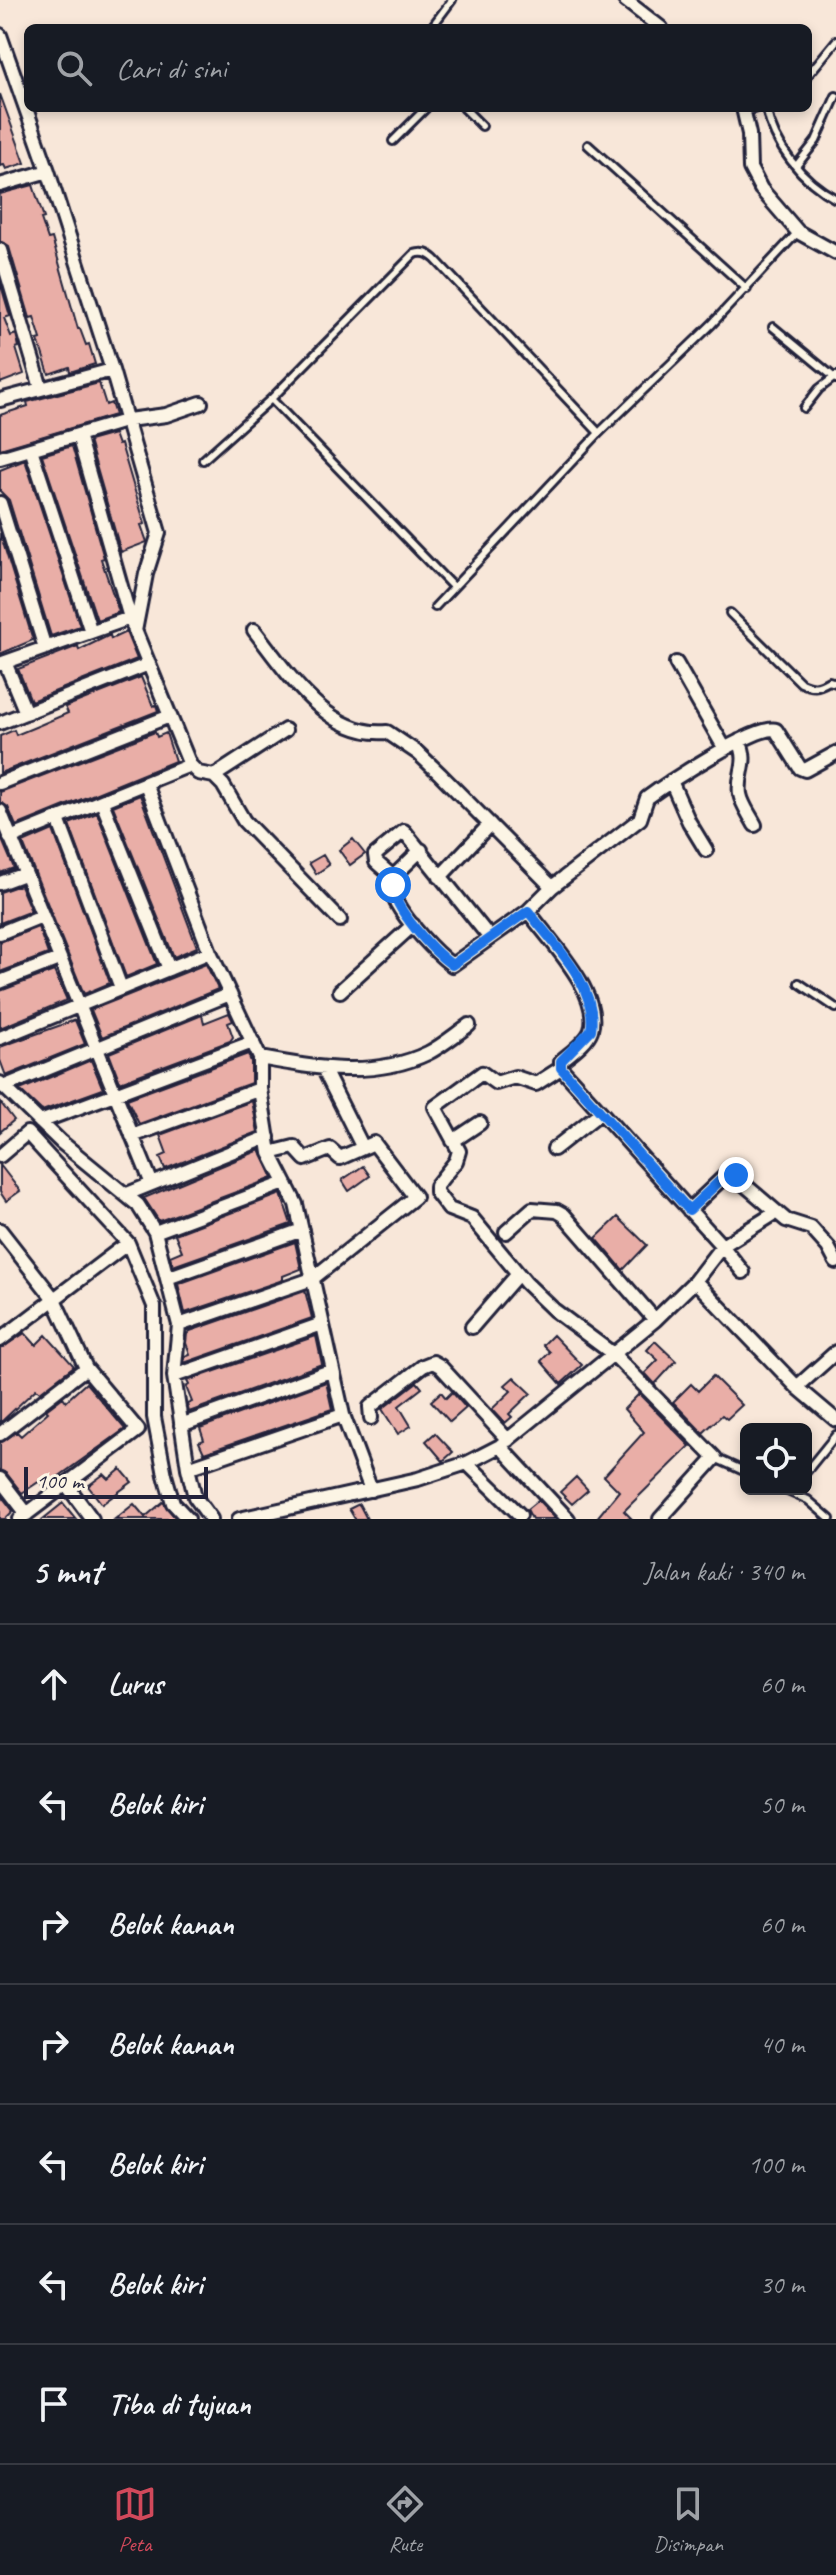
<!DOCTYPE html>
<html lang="id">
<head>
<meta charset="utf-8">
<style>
	:root { --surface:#171b24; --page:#242831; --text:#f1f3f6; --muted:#9ea1a6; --line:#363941; --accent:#d1495b }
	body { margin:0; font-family:Caveat,sans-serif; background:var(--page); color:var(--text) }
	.controls { position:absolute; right:24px; bottom:24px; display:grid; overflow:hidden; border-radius:12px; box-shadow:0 4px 12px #0003 }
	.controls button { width:72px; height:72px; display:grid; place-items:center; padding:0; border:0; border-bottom:2px solid var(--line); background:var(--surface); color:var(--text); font:40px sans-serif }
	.scale { position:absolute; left:24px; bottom:20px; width:184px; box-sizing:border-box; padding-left:8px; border:4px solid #22223b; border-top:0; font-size:22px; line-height:28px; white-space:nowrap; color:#22223b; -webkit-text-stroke:6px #fcf5e5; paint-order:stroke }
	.stop { position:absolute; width:24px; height:24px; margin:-18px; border:6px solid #1a73e8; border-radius:50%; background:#fff }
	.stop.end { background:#1a73e8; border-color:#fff; box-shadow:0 2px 8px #0008 }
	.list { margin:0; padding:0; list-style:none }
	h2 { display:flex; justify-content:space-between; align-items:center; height:104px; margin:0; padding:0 32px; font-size:34px }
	h2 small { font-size:26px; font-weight:400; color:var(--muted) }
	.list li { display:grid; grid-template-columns:52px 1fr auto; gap:24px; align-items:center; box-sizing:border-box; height:120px; padding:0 32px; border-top:2px solid var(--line) }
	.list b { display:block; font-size:30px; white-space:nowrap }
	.list em { font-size:26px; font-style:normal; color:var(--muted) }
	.icon { flex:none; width:44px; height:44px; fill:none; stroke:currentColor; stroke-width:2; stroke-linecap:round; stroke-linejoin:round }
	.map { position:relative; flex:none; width:836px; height:1519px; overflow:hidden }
	.search { position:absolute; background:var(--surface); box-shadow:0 4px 12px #0003; left:24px; right:24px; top:24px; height:88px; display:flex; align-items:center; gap:20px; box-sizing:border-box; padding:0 28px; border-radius:12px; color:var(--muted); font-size:30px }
	.sheet { height:944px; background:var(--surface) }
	nav { display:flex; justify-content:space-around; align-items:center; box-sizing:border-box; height:112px; border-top:2px solid var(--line); background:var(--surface); font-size:22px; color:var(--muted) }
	nav a { display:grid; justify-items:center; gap:4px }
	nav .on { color:var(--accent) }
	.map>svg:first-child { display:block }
	.building { fill:#e9aea7; stroke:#22223b; stroke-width:2 }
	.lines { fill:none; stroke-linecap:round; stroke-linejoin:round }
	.service-casing { stroke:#22223b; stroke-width:12 }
	.minor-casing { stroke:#22223b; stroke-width:18 }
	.service { stroke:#fcf5e5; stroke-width:6 }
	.minor { stroke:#fcf5e5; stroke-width:12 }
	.route { stroke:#1a73e8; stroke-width:10 }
</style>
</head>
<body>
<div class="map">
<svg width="836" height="1519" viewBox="0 0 836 1519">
	<rect width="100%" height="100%" fill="#f8e7d9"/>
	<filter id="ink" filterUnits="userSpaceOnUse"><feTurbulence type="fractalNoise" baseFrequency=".0125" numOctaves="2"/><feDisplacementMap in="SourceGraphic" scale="16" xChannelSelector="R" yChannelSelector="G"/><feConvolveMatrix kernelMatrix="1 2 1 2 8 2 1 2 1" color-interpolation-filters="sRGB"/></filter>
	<g filter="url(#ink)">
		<path class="building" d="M0,94L25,163L6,169L4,165L0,166Z
			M33,185L44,218L41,219L48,239L52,238L78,329H80L86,345L89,344L95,364L70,372L69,367L49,374L38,340L41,339L34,317L30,318L9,247L0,241V194Z
			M0,282L10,316L4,318L11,336L16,334L19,347L16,348L24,374L0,383Z
			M99,383L106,405L111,403L115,415L0,449V415L28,406L27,402Z
			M114,434L118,445L121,444L134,488L145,524L141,525L147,542L121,552L89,441Z
			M72,446L104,558L101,559L119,612L97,620L42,455Z
			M25,460L80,626L51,636L9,500L0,491V470Z
			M0,533L33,640L0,654Z
			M126,632L137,659L31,701L18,669L78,646L79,650L110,635L111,639Z
			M141,677L153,706L156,705L158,711L0,773V736L14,730L16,735L40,725L68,713L65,707Z
			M155,732L157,737L166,733L175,761L16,826L8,807L0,802V792Z
			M140,795L197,947L174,957L113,806Z
			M97,813L157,964L126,977L69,824Z
			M53,830L110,983L84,994L23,843Z
			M0,835L14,868L0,873Z
			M353,839L365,854L350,865L339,850Z
			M323,855L329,865L316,874L309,863Z
			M20,885L31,911L0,923V892Z
			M38,927L48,954L0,972V942Z
			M206,964L218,989L102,1037L91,1010Z
			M54,971L67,1000L0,1028V991Z
			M229,1013L233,1021L228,1023L233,1037L230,1041L120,1082L109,1053L202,1015L204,1023Z
			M75,1020L85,1044L6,1076L0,1060V1047Z
			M248,1054L251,1062V1083L139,1124L127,1099Z
			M91,1060L103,1089L42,1111L20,1090Z
			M252,1101L258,1132L165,1169L160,1157L167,1154L160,1135Z
			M0,1102L14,1120L0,1132Z
			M260,1150L273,1178L159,1221L144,1198Z
			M0,1165L20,1191L6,1201L0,1192Z
			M363,1166L370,1176L349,1191L342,1180Z
			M281,1194L291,1224L173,1266L170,1256L182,1251L175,1234Z
			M618,1217L647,1245L623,1270L596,1238Z
			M295,1242L301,1269L283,1276V1280L185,1313L178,1284Z
			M305,1291L312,1318L184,1363L185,1356L190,1354L186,1343L187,1334L190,1331Z
			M25,1333L36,1345L46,1335L74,1366L40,1392L36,1389L0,1423V1349Z
			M553,1335L582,1365L561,1384L541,1361L550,1352L543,1345Z
			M316,1336L322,1364L189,1412L187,1404L192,1402L186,1387L189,1385L187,1381Z
			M655,1341L676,1361L655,1384L645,1373L658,1360L647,1350Z
			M713,1376L742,1405L727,1419L722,1415L703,1433L673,1402L691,1384L698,1391Z
			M514,1377L531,1393L509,1414L512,1417L505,1423L492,1409L511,1391L505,1385Z
			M326,1382L332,1409L204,1453L199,1442L204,1440L200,1428Z
			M417,1382L422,1388L399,1406L411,1426L398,1434L382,1409Z
			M86,1383L125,1429L44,1487L40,1481L22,1493L7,1474L0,1470V1443L17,1432L21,1436L48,1412L46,1410L63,1397L66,1401Z
			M441,1392L446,1398L452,1392L466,1408L450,1422L431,1401Z
			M639,1394L690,1446L624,1511L632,1519H596L619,1491L604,1476L644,1432L624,1409Z
			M435,1433L453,1452L443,1461L426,1441Z
			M121,1469L132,1482L102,1504L88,1486L104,1474L109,1479Z
			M576,1477L588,1490L572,1504L560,1492Z
			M0,1494L13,1511L5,1519H0Z
			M538,1500L556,1519H532L527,1509Z
			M163,1502L176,1519H115L134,1504L145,1517Z
			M63,1503L76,1519H43Z
			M359,1504L367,1519H355L349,1509Z"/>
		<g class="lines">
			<defs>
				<path id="service" d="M431,28L452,0
					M808,75L836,41
					M464,108L482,126
					M766,108C774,146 802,181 836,199
					M744,112L756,108
					M393,141L426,108
					M588,145L747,289
					M797,165L816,141L836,96
					M773,327L836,379
					M271,399L453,587
					M804,408L819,389L836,376
					M203,460L271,399L414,254C423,251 428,253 435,259L599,433
					M435,607L599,433L712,324L798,232
					M730,613L801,683C813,688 817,688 829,681L836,683
					M799,983L836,1008
					M715,1458L746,1472
					M806,1472L836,1435
					M783,1489L808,1500L830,1519"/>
				<path id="minor" d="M625,0L661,28
					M0,35L48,171L112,370L159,533L146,574L135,631
					M743,108L749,134L750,168L761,189L798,232L836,253
					M0,185L48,171
					M0,250L41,388
					M0,400L112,370
					M78,435L130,618
					M31,449L91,632
					M0,458L128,420L166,415L201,403
					M0,503L45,648
					M254,630C286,671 328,738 387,732L418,753L440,774L552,887
					M5,662L26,713
					M676,663L725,749
					M0,664L130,618L190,765L10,838
					M0,723L149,664
					M739,741C750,763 737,773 740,794C742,805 750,815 755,825
					M190,765L198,773L214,776L223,785L244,821L340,920
					M214,776L285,730
					M671,781L689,822L706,850
					M0,783L170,716
					M146,784L210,952L260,1058V1089L270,1153L296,1204L343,1415L371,1490
					M102,802L169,969
					M0,811L152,1184
					M58,819L121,988
					M421,850L393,877C393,886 392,895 396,902C407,922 434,952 452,965L490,938
					M393,877L376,862L375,855L404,831L490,938L528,911
					M440,877L490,824
					M0,883L24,874
					M0,933L42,916
					M0,982L59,959
					M340,991L413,925
					M0,1038L210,952
					M260,1058C315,1068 374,1079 428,1053C442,1046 456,1034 469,1025
					M561,1068L722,1246L695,1281
					M324,1070L362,1146
					M0,1083L61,1142L138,1205L155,1232L179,1325L174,1376L188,1468L195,1497L211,1519
					M3,1087L230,994
					M40,1122L253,1042
					M132,1136L260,1089
					M453,1141L480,1123
					M554,1149L601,1112
					M0,1156L27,1133L128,1243L154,1306V1417L165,1475L173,1503L188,1519
					M127,1194L268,1137
					M689,1210L728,1173L732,1174L786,1220L811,1228L828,1247L836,1262
					M0,1230L54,1299L86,1368L138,1430L20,1519
					M155,1232L285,1183
					M506,1232L532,1209L557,1211L564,1215L655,1320
					M743,1272L722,1246L777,1212
					M167,1278L302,1230
					M179,1325L312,1279L415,1197L374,1143L340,1158L330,1149L305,1159L294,1147L270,1153
					M472,1327L518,1274
					M0,1340L128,1243
					M174,1376L322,1324
					M797,1387L836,1352
					M371,1418L370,1407L423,1366L433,1362L440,1366L508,1440
					M181,1425L333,1370
					M0,1434L86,1368
					M500,1446L568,1519
					M467,1463L520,1515
					M188,1468L343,1415
					M0,1479L27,1514
					M66,1484L92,1519
					M239,1519L418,1479L467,1463L500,1446L655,1320L695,1281L797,1387L836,1420
					M660,1519L715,1458L613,1354L554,1310L526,1283L472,1218L449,1209L436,1192V1186L456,1161L459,1151L435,1107L482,1073L496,1083L515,1077L536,1084L561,1068V1061C570,1053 587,1042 591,1030C602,993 548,939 528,911L552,887L640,819L647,798C666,784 758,723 776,730L800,768L805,770L836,753"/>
			</defs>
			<use href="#service" class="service-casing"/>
			<use href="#minor" class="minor-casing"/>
			<use href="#service" class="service"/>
			<use href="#minor" class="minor"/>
		</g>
	</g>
	<g class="lines" filter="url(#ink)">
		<path class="route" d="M393,885C392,908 434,952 452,965L528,911C553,944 598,985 591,1030L561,1061V1068L689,1210L728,1173L736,1175"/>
	</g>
</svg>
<div class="controls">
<button><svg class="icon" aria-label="locate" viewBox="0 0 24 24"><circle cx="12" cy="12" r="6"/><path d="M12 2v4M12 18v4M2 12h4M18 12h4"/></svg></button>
</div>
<div class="scale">100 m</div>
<div class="stop" style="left:393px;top:885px"></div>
<div class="stop end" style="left:736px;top:1175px"></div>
<div class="search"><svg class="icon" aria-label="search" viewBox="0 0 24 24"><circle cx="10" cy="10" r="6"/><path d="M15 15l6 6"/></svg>Cari di sini</div>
</div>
<section class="sheet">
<h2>5 mnt<small>Jalan kaki · 340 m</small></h2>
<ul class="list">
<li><svg class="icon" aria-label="ahead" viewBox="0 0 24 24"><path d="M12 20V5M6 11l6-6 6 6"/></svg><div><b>Lurus</b></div><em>60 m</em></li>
<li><svg class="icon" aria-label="left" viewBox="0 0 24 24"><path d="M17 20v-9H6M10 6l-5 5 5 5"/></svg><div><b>Belok kiri</b></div><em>50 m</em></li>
<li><svg class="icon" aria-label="right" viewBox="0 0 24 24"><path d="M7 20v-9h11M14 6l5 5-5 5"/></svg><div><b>Belok kanan</b></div><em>60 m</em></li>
<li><svg class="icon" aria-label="right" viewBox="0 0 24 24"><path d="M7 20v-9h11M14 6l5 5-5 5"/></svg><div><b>Belok kanan</b></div><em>40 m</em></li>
<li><svg class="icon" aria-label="left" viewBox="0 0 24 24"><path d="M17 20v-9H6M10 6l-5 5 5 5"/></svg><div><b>Belok kiri</b></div><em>100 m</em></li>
<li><svg class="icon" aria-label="left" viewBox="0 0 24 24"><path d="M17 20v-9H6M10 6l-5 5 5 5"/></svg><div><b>Belok kiri</b></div><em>30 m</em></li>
<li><svg class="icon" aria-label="arrive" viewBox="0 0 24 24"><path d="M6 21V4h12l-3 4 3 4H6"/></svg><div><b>Tiba di tujuan</b></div></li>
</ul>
</section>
<nav>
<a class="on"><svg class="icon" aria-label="map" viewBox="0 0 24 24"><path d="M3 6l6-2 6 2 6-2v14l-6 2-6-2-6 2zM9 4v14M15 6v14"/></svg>Peta</a>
<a><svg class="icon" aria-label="directions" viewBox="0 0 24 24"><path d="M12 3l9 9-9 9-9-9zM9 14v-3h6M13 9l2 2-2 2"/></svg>Rute</a>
<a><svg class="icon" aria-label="saved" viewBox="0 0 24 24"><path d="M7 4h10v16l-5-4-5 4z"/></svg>Disimpan</a>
</nav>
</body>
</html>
